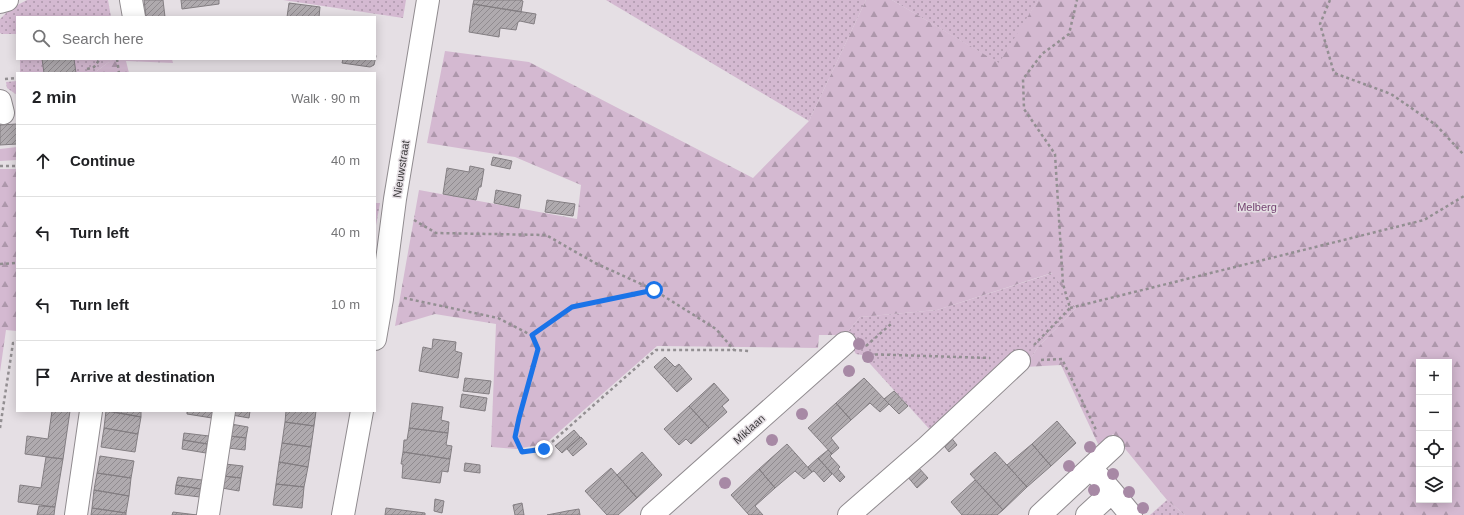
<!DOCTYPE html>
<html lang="en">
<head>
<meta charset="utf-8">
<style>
	:root { --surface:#fff; --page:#f2f2f2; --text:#202124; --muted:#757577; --line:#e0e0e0 }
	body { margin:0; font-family:Arial,sans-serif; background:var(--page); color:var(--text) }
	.controls { position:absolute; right:12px; bottom:12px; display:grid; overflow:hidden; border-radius:0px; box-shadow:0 2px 10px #0003 }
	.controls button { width:36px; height:36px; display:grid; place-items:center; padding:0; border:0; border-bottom:1px solid var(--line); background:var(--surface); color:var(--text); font:20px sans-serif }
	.stop { position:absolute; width:12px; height:12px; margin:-9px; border:3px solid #1a73e8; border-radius:50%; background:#fff }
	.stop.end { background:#1a73e8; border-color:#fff; box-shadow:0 1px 4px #0008 }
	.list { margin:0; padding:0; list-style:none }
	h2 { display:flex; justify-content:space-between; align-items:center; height:52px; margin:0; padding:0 16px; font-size:17px }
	h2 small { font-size:13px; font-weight:400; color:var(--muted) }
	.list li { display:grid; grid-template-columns:26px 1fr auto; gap:12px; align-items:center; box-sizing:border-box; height:72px; padding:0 16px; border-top:1px solid var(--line) }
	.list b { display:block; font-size:15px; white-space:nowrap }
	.list em { font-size:13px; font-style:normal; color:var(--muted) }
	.icon { flex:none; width:22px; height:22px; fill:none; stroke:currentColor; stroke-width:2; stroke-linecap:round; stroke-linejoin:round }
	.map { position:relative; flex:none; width:1464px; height:515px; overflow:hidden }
	.search { position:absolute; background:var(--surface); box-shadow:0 2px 10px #0003; left:16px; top:16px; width:360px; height:44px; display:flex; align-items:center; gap:10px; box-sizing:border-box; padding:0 14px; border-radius:0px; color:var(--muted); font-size:15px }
	.panel { position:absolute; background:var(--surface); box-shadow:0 2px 10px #0003; left:16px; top:72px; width:360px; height:340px; border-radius:0px }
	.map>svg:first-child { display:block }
	.grass { fill:url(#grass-dots) }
	.forest { fill:url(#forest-firs); fill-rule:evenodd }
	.building { fill:url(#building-hatch); stroke:#837e82 }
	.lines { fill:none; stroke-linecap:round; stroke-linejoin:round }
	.minor-casing { stroke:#908b8f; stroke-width:24 }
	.path { stroke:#938f92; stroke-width:2.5; stroke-dasharray:3 3; stroke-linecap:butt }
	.minor { stroke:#fff; stroke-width:22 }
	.tree { fill:#a789a5 }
	.route { stroke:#1a73e8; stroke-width:5 }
	.labels { text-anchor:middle; stroke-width:3; stroke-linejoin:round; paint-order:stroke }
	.street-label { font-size:11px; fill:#3b393b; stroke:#e5dfe4 }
	.park-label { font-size:11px; fill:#744271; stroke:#e5dfe4 }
</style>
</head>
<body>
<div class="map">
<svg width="1464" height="515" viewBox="0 0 1464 515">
	<defs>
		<pattern id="grass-dots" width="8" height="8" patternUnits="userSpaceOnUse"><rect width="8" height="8" fill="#d4b9d1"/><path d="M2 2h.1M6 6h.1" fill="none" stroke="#ad97ab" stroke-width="1.8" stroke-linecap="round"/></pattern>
		<pattern id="forest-firs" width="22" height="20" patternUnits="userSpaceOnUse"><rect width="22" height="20" fill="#d4b9d1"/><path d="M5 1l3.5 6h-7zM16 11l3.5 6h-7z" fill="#ad97ab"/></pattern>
		<pattern id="building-hatch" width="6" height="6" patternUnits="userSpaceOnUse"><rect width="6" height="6" fill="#afaaae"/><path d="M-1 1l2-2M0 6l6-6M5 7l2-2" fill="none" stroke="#908b8f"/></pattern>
	</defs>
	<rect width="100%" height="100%" fill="#e5dfe4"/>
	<path class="grass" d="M27,0H108L111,17H17V34H2L0,33V19L10,9Z
		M283,0H406L403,18Z
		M606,0H866L809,121Z
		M892,0H1038L1000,64Z
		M20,59H113L94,73H20Z
		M17,81V95L7,88L6,82Z
		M375,203H380L375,231Z
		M1053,273L1076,308L1038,347L1025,367L933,433L862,355L856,354L845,335L860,317L937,310Z
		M1167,500L1185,515H1150Z"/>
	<path class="forest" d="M866,0H892L999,63L1038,0H1464V515H1185L1167,500L1113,434L1103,444H1098L1061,365L1025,367L1038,347L1076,308L1052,273L937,310L860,317L845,335H819L818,348L657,346L545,444L516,449L491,447L496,324L435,314L395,326L419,190L577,219L581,185L515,157L427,143L445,51L529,62L753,178L809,121ZM1419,362H1449V500H1419Z
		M113,59H172L173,63L126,61L129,73H94Z
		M17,147V160L0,161V149Z
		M0,169H17V331L6,330L0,372Z"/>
	<path class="building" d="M144,0H163L165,17H146Z
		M181,0H219V4L182,9Z
		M474,0H520L523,1L521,12L473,4Z
		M289,3L320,7L319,17H287Z
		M473,4L536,14L534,24L520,21L518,22L516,30L500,28L499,37L469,32Z
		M375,54L376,56L374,65L370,67L342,63L343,59H375Z
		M42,59H74L76,73H44Z
		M17,124V144L0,145V125Z
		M493,157L512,161L510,169L491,165Z
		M470,166L484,169L481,187H479L476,200L443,194L447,168L469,172Z
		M496,190L521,195L519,208L494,203Z
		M547,200L575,204L573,216L545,212Z
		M433,339L456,342L455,351L462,353L458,378L419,371L423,347L432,349Z
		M665,357L675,367L679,364L692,379L677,392L654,367Z
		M465,378L491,381L489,394L463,391Z
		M864,378L889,404L880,412L870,403L851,420L836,403Z
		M714,383L729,400L722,406L727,412L709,428L689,406Z
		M894,391L908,406L899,414L884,399Z
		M462,394L487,398L485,411L460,407Z
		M412,403L443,407L441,420L449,422L448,433L409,428Z
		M836,403L851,420L831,438L839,448L832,454L808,428Z
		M689,406L709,428L691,444L686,439L679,445L664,429Z
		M52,411H70L63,459L25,454L27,436L48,439Z
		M106,411L141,417L138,434L104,428Z
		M109,411H141V417Z
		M187,411H213L212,418L187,414Z
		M233,411H250L249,418L232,415Z
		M286,411H316L314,426L285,422Z
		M1057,421L1076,443L1051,466L1032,444Z
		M285,422L314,426L311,447L282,443Z
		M231,424L248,427L246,438L230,436Z
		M104,428L138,434L135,452L101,447Z
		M409,428L448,433L446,445L452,446L450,459L403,452L404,440H407Z
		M574,430L580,437L562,453L555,446Z
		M184,433L209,436L208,444L183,440Z
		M230,436L246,438L245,450L228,448Z
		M950,436L957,445L949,452L941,442Z
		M581,437L587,444L573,456L567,449Z
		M183,440L207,444L206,453L182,449Z
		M282,443L311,447L308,467L279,462Z
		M787,444L812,472L804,479L795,471L775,488L759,469Z
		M1032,444L1051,466L1027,487L1007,465Z
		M828,450L832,454L830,456L840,467L838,469L845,477L840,482L818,458Z
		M403,452L450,459L448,472L442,471L440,483L402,478L403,464H401Z
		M642,452L662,475L637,498L617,475Z
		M995,452L1027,487L1003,510L970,474Z
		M100,456L134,461L131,478L97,473Z
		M46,457L63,459L55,507L18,502L20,485L41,488Z
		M818,458L832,474L824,482L814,471L812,472L808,467Z
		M279,462L308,467L304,487L276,484Z
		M465,463L480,465V473L464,471Z
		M225,464L243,466L241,478L223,476Z
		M918,467L928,478L917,488L907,476Z
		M611,468L637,498L618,515H607L585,491Z
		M759,469L775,488L755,506L763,515H749L731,495Z
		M97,473L131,478L129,496L94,490Z
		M223,476L241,478L239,491L222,488Z
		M178,477L202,480L201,489L176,485Z
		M975,480L1003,510L997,515H962L951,502Z
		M276,484L304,487L302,508L273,505Z
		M176,485L201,489L200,497L175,494Z
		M94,490L129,496L126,513L92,508Z
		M435,499L444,501L442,513L434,511Z
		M522,503L524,515H515L513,505Z
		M39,506L55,507L54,515H37Z
		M92,508L126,513V515H91Z
		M386,508L425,513V515H385Z
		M579,509L580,515H547L567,511Z
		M173,512L197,515H172Z"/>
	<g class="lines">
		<defs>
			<path id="minor" d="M131,0L134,17
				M0,2L7,0
				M0,101L3,113
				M375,339L382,299L395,199L428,0
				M1112,492L1131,515
				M76,515L91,411
				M208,515L224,411
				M343,515L362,411
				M652,515L845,343
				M849,515L927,447L1019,361
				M1040,515L1113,447
				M1087,515L1112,492L1091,468"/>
		</defs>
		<use href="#minor" class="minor-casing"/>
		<path class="path" d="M1330,0L1320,24L1334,73L1391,94L1436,125L1464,155
			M117,59L119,73
			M87,69L94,67L100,59
			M5,79L17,78
			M0,166H17
			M414,220L436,233L546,235L595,263L654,290
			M0,264L17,263
			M404,298L498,318L531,335L572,307L654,290L716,329L734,350
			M1070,308L1424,220L1464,196
			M531,335L538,349L519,418L515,437L522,452L544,449L656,350H734L749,351
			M1034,345L1070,308L1063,284L1055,154L1024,109L1023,79L1042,54L1069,34L1077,0
			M866,346L891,324
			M863,354L990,358
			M1041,360L1062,359L1097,432
			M0,428L13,343H17"/>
		<use href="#minor" class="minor"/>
	</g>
	<g class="tree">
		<circle cx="859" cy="344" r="6"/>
		<circle cx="868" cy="357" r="6"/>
		<circle cx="849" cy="371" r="6"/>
		<circle cx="802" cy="414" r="6"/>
		<circle cx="772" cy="440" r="6"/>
		<circle cx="1090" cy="447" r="6"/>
		<circle cx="1069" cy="466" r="6"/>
		<circle cx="1113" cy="474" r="6"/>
		<circle cx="725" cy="483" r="6"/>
		<circle cx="1094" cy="490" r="6"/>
		<circle cx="1129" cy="492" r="6"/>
		<circle cx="1143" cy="508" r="6"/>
	</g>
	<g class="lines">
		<path class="route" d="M544,449L522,452L515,437L519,418L538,349L532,335L572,307L654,290"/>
	</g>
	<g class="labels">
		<g class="street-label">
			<text transform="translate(401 169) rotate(-81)" y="4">Nieuwstraat</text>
			<text transform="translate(749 429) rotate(-42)" y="4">Miklaan</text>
		</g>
		<g class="park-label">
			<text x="1257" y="211">Melberg</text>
		</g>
	</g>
</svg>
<div class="controls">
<button>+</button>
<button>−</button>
<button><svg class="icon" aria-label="locate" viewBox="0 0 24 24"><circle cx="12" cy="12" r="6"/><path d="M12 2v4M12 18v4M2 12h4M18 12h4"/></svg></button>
<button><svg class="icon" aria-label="layers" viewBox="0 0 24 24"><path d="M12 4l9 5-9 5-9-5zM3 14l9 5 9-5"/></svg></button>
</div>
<div class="stop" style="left:654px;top:290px"></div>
<div class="stop end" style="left:544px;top:449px"></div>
<div class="search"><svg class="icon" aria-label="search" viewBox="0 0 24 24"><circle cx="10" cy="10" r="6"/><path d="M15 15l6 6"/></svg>Search here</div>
<section class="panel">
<h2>2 min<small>Walk · 90 m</small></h2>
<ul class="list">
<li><svg class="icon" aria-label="ahead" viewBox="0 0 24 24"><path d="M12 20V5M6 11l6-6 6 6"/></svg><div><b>Continue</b></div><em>40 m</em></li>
<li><svg class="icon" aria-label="left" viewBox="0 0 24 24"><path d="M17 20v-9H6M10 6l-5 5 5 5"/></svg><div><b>Turn left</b></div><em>40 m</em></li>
<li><svg class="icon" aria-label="left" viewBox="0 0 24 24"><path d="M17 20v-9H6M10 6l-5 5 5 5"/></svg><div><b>Turn left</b></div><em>10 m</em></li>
<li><svg class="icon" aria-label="arrive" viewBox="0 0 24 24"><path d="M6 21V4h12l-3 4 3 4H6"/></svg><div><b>Arrive at destination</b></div></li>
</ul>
</section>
</div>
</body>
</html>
